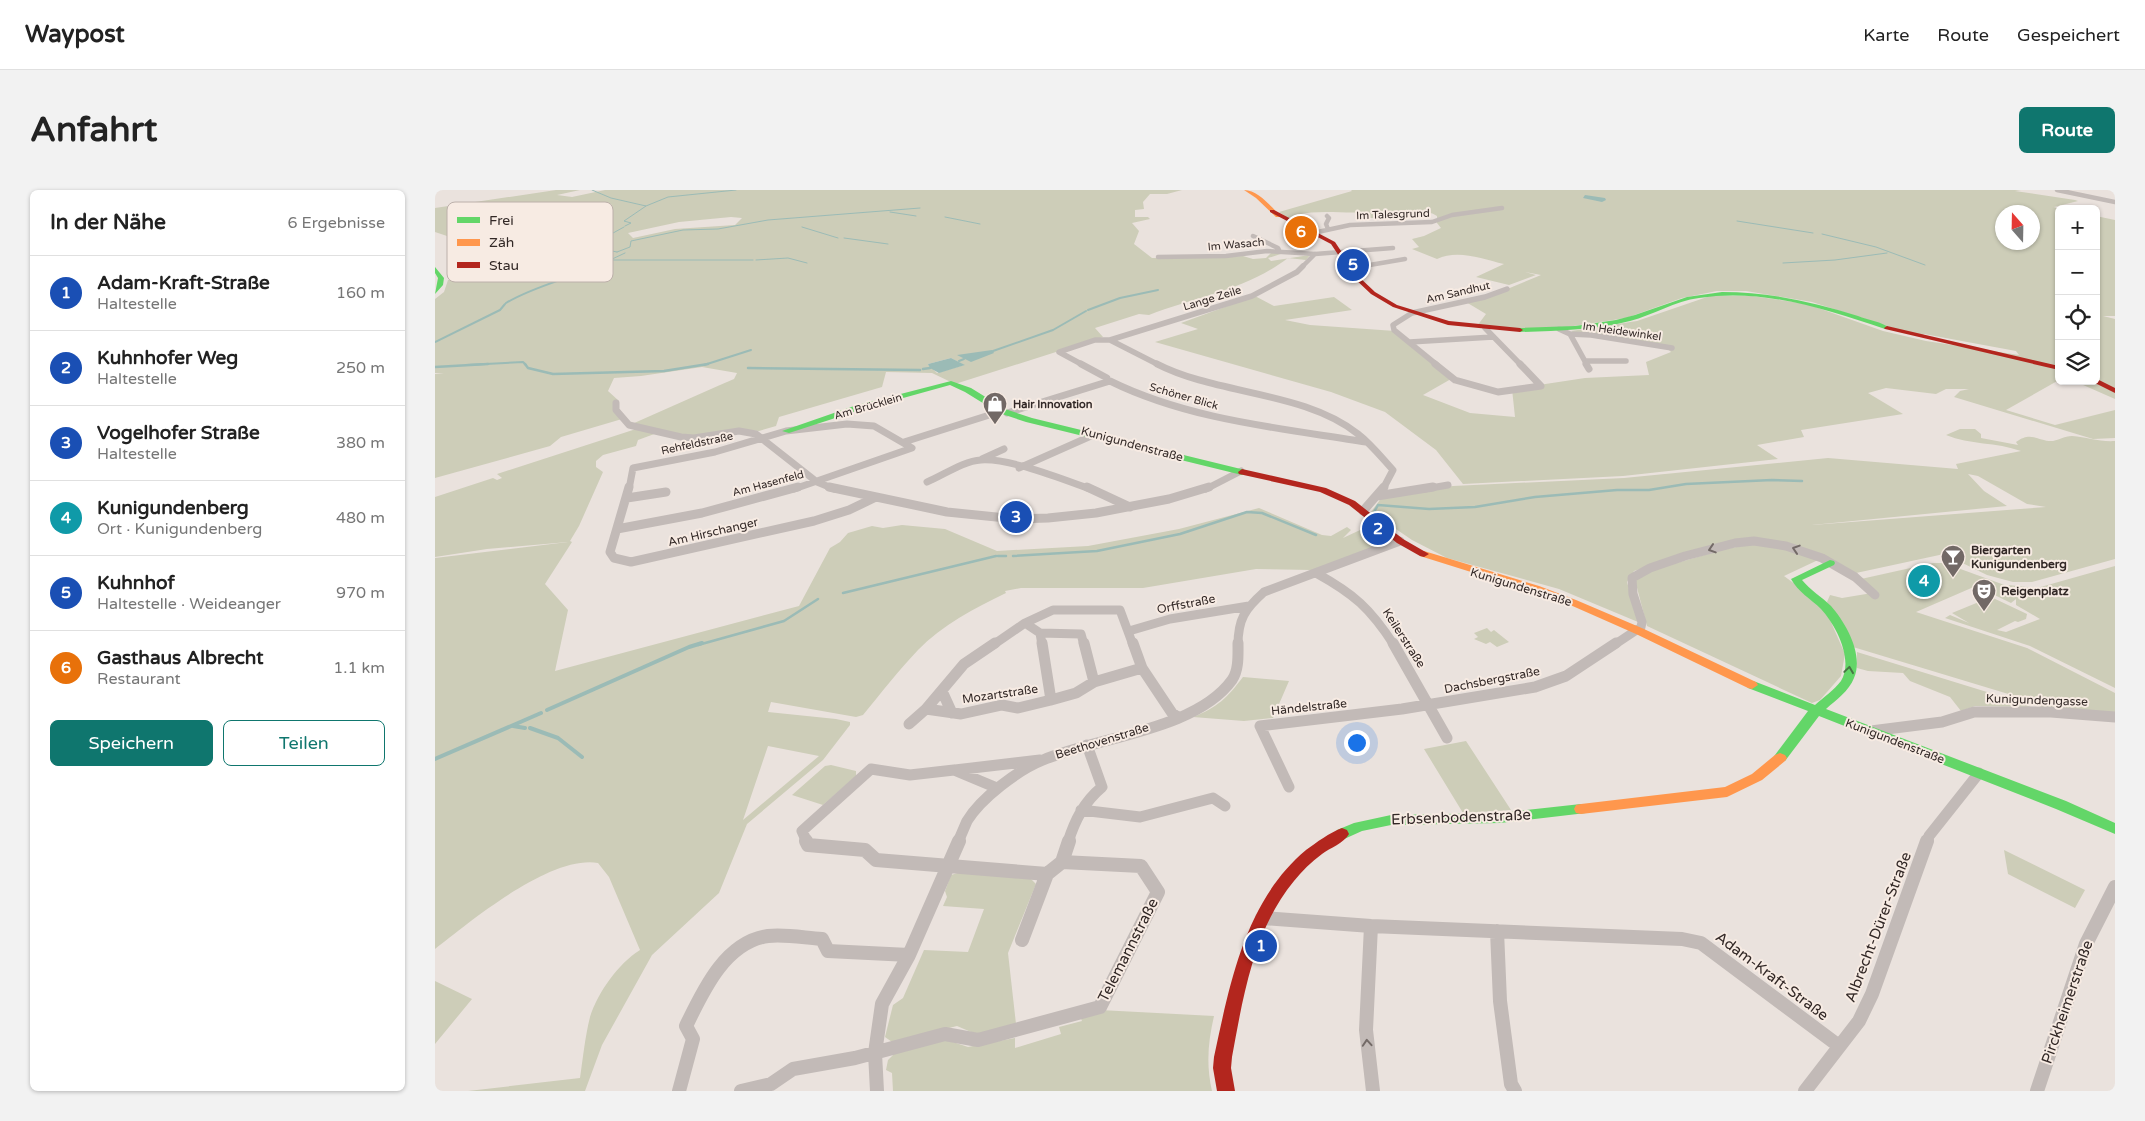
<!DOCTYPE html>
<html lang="de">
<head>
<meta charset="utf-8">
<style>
	:root { --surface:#fff; --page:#f2f2f2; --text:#222; --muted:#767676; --line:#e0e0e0; --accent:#0f766e }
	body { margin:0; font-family:"Varela Round",sans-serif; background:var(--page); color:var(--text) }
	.controls { position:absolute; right:15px; top:15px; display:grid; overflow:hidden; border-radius:8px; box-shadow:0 1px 4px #0004 }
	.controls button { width:45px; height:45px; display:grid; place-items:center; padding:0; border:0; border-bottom:1px solid var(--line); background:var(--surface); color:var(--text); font:25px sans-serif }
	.compass { position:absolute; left:1560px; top:15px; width:45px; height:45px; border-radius:50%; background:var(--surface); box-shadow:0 1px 4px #0004; rotate:340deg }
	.you { position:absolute; left:921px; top:552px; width:18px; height:18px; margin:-12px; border:4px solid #fff; border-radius:50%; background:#1a73e8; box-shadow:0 0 0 8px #1a73e833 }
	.badge { display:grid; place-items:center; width:32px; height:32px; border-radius:50%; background:var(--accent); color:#fff; font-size:16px; font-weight:700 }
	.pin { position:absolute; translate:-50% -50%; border:2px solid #fff; box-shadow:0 1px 5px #0006 }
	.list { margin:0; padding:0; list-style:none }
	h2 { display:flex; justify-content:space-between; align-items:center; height:65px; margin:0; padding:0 20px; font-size:21px }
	h2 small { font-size:16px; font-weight:400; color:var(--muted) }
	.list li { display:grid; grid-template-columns:32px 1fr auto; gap:15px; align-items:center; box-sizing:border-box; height:75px; padding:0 20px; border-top:1px solid var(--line) }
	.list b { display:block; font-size:19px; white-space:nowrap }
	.list p { margin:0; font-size:16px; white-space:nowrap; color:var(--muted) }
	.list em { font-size:16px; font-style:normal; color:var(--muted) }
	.actions { display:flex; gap:10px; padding:15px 20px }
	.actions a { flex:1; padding:11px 0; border:1px solid var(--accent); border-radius:8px; text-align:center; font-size:18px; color:var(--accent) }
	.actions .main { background:var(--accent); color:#fff }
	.icon { flex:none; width:28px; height:28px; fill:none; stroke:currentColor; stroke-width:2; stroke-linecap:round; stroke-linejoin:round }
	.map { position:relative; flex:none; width:1680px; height:901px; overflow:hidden; border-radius:8px }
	header { display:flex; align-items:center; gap:30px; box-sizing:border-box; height:70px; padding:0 25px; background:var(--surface); border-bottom:1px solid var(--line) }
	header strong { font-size:24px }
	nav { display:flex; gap:28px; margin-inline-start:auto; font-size:18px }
	.intro { display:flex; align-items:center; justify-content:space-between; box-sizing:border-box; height:120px; padding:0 30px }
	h1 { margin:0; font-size:35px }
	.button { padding:12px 22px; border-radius:8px; background:var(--accent); color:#fff; font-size:18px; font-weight:700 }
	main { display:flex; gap:30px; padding:0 30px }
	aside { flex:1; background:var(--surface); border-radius:8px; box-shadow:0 1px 4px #0004 }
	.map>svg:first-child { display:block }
	.green { fill:#cdcdb8; fill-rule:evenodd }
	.water { fill:#9bbbb6 }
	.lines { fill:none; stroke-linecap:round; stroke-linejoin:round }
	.stream-far3 { stroke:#9bbbb6; stroke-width:1 }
	.stream-far2 { stroke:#9bbbb6; stroke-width:2 }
	.stream-far1 { stroke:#9bbbb6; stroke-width:2.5 }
	.stream { stroke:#9bbbb6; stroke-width:4 }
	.river { fill:#9bbbb6; fill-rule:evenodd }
	.street-far5 { stroke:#c2bab7; stroke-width:4.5 }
	.street-far4 { stroke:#c2bab7; stroke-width:5.5 }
	.street-far3 { stroke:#c2bab7; stroke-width:7 }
	.street-far2 { stroke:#c2bab7; stroke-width:9 }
	.street-far1 { stroke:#c2bab7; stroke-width:11 }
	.street { stroke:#c2bab7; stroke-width:14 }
	.fast { fill:#63d668; fill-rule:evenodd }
	.slow { fill:#ff974d; fill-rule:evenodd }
	.jam { fill:#b3261e; fill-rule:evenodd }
	.oneway { stroke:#736a67 }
	.oneway2 { stroke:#487644 }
	.labels { text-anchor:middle; stroke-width:4; stroke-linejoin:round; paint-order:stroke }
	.far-street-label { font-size:11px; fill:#322826; stroke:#f7ebe3 }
	.far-poi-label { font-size:11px; font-weight:bold; fill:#322826; stroke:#f7ebe3; text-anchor:start }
	.street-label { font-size:12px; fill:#322826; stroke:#f7ebe3 }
	.poi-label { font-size:12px; font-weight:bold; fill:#322826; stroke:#f7ebe3; text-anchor:start }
	.near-street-label { font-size:15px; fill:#322826; stroke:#f7ebe3 }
	.key { fill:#f7ebe3; stroke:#bcb0aa; stroke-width:1 }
	.key-label { font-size:14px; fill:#322826 }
</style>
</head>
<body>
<header>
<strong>Waypost</strong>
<nav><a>Karte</a><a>Route</a><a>Gespeichert</a></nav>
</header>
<div class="intro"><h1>Anfahrt</h1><a class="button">Route</a></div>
<main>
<aside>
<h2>In der Nähe<small>6 Ergebnisse</small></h2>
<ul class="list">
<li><span class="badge" style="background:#1a4fb4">1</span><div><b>Adam-Kraft-Straße</b><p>Haltestelle</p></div><em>160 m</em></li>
<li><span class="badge" style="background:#1a4fb4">2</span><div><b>Kuhnhofer Weg</b><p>Haltestelle</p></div><em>250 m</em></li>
<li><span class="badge" style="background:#1a4fb4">3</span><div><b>Vogelhofer Straße</b><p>Haltestelle</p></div><em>380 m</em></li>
<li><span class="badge" style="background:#0f9aa8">4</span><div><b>Kunigundenberg</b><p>Ort · Kunigundenberg</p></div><em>480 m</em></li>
<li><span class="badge" style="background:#1a4fb4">5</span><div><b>Kuhnhof</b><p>Haltestelle · Weideanger</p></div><em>970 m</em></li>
<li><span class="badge" style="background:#e8710a">6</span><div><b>Gasthaus Albrecht</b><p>Restaurant</p></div><em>1.1 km</em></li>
</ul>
<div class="actions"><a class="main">Speichern</a><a>Teilen</a></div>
</aside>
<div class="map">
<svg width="1680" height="901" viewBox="0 0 1680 901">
	<rect width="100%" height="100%" fill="#eae2dd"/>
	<path class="green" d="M121,0H145L122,5L137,7L170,0H747L732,4H715L708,12L709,19L700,20V27H713L715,29L697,33L704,41L699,54L717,68H768L808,66L818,69L831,68L837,62L849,63L833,68L836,71L875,65L871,70L853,68C811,100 761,107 714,125L704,124L660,138L668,147L520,194L497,183L451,182L447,197L344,227L341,236L324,241L303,239L264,246L249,245L197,234L285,195L299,189L302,183L267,177L206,186L179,188L173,201L184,211L179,216L187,229L126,247L115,256L0,288V184L9,183H0V109L9,102L13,90C41,87 81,93 97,65L135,59L146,46L24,50L0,42V18ZM296,27L307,28L300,35L240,39L198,48L193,43L244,32ZM148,64L162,65L107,90H93ZM516,168L529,175L502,183L493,174Z
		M916,0H1586L1580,1L1640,10L1643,11L1619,17L1624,19V190L1571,220L1620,235L1680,220V248L1658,249L1519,207L1525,201L1534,199H1511L1501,204L1451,198L1433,203L1468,224L1366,240L1369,247L1322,255L1343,269L1188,286L1028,294L1001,260L950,222L896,202L720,152L763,139L746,133L820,106L839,116L899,107L917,120L850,130L875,135L960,141L1016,189L988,205L1035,223L1080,227L1077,199L1150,188L1214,185L1211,172L1236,162L1232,158L1141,144L1136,141L1202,131L1275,106H1317L1372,114L1448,141L1491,151L1584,165L1581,161L1489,144L1486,147L1377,112L1311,101H1282L1247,108L1191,128L1132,137L1073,139L1042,136L1051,124L1031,112L1053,107L1106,85L1090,82L1101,85L1074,95L1041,87L1069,74C1047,69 1023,59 1002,69L977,59L984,57L977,49L989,46L1006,38L1002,33V26C991,19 978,22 966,24L965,27L936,28H932L933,22C908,24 886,19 861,25L870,32H859L844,22L917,1ZM1568,22H1598V52H1568Z
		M1661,26L1680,30V126H1668L1680,129V209L1639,191H1661Z
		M201,239L222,243L203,250L201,256L168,265L161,271V277L168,282L144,336L135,351L137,352L110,394L133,420L120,481L364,416L395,358L405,352L413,343L437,336L448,338L467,335L510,339L562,361L653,356L744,339L824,318L887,345L896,346L912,337L916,340L908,348L938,334L956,349L952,353L877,380L821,379L708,398H586L570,401L571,403C540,418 507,435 483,460C464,480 446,503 428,525L421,527L336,512L333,522L401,529L415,532V535L388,570L312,634L284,703L217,765L167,855L150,901H33L145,888C148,868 150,847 155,827C163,802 183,774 205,760L174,687L163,673C115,665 36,731 0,759V368L133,352L52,359L0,367V307L58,288L62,290L67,288L62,284ZM333,556L384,566L308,630Z
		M1525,239H1540L1546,244V248L1583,255L1581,252C1595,242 1600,249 1614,251C1621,252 1629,246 1637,246C1652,247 1664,252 1680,251V369L1597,392H1578L1552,385L1509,364L1421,383L1331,351L1223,373L1199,381L1192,392L1203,432L1124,399L1012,368L977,350L936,322L947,307L1018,296L1189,288L1393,268L1523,279L1521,274L1586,261C1561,252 1535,255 1511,245ZM1533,284L1543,286L1592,314L1611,317L1377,335L1572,316L1549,301Z
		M1311,353L1349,357L1383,370L1349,386L1380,409L1392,423L1410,464L1406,486L1385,510L1377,513L1212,436L1200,390L1207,383Z
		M1498,373H1509L1575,397L1573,395L1602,398L1680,376V498L1595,456L1510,428L1515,425L1534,433L1517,423L1556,407L1592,424L1591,429L1583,432L1580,431L1562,440L1571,442L1605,429L1581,415V409L1576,413L1541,396L1481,422L1592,458L1680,503V523L1607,517L1580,506L1418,457L1409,438L1392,412L1395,405L1407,408L1443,402L1426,389Z
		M1052,438L1056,442L1059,440L1074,452L1062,457L1055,452L1051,454L1039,449L1043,447L1039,443Z
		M1422,462L1578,510L1596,517L1540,516L1526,521L1515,507L1475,491L1468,483L1433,481L1422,478Z
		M808,487L854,491L838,528L809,531L758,527C783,517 792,508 808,487Z
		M1031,551L1076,620L1028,623L989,559Z
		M396,575L421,581V586L388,615L357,605L390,576Z
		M1569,660L1650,700L1640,718L1573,684Z
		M526,682L596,689L601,694L573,763L581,834L543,845L522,836L457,852L450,847L458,815L468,808L489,760L533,762L549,719L508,716L512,707L510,701L516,685Z
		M0,791L37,809L0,854Z
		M665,820L779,826C773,852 771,875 777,901H458L457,883L451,880L453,870L459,864L509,849L533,857L580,848V858L626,844L624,837L647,831L645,826Z"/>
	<path class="water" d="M557,160L559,163L536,172L522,165Z
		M516,168L530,175L504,183L495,178L493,174Z"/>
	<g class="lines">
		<path class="stream-far3" d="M157,0L176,8L211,16L189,31L196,33L190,36
			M211,16L233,7L301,0
			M455,22L481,26
			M510,27L545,34
			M1302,31L1378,43
			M367,37L403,48
			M1387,44L1441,57L1490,75
			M409,48L453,54
			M182,62L195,57L196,51L248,40L283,39L333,30L485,18
			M182,62L172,60L167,54L169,48L189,37
			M175,70H318
			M321,70L353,68L372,73
			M1348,73L1400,70L1452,63
			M158,78L190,63"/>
		<path class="stream-far2" d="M71,113C99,96 131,90 161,76
			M653,120L685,108L723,100
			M0,152L65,120L70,114
			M558,161L618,140L651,121
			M524,171L529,169
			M31,175L88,172L91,175
			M269,175L316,160"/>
		<path class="stream-far1" d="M90,174L93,178L118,184L229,181L273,174
			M0,177L53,174
			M313,178L485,180
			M488,179L495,178
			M939,322L943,315L994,319L1040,317L1100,307L1182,300H1214L1251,294L1337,290L1367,291
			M563,366H571
			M578,366L662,361L745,344L812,322L827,323L881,345
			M408,403L561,366
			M263,455L349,431L383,409"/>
		<path class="stream" d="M112,520L254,457L267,453
			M78,536L90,538
			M95,538L123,548L147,567
			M0,569L106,523"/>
		<path class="river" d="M1150,5L1170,8L1171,10L1167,12L1148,8Z"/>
		<path class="street-far5" d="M1622,0L1680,12
			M892,26L894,28L891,34L893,39
			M878,43L915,35L997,32L1017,25L1067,18
			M818,46L843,58L845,62
			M723,67L791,66L832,61L880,64L958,58
			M866,78L880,64
			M917,78L970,69"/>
		<path class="street-far4" d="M915,78L924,76
			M1050,138L1086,175
			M1124,139L1135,144L1152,175
			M1135,144L1156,145L1237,158
			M675,150L724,175
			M975,152L1058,147
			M1150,171H1191
			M648,175L624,162L660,150H675L817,106L862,82L868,76
			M1002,175L959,140L958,135L977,123L1050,107L1072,99"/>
		<path class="street-far3" d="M646,174L672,188V191
			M722,174C782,205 869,201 923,244C936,254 947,268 958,280L948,299
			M1000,174L1020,190L1063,202L1106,196L1085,174
			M1151,174L1154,179
			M181,213V220L194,235L246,247L259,248L304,241L321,244L382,292L399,299
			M572,223L675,191C754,230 845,238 931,252
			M469,252L567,221
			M547,269L569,259
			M584,278L656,246
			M492,292C509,285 528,271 546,270C574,268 628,289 655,299
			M194,299L198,278L280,262L351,241L412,234L439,236L477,258L359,299
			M771,299L806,281
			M990,299L1013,295"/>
		<path class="street-far2" d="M194,297L175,362L179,368L196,372L379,331L414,320L441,307
			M394,297L512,322L581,329L613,328L661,323L734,309L774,297
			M652,297L695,317
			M942,306L998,297
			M192,308L231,302
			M928,321L949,297
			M182,339L267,323L363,297
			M881,383C919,404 935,418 959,455
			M694,441L735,429L814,416
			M605,443L646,444L649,455
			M558,455L590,433
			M607,455L605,443L590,433L618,420H685L698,455
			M803,455C803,429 810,419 829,402L965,351
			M1179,455L1206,437L1207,432L1198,404L1197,388L1215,378L1250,366L1300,353L1319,351L1351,356L1387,368L1420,387L1440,405"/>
		<path class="street-far1" d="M560,453L529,474L491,519L526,524L567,515L583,518L616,510
			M607,453L616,510L641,503L659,492L707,478
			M649,453L659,492
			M698,453L707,478
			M958,453L1012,548
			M707,478L737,523L744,528
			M507,501L517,523
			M474,534L491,519
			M1436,541L1507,532L1539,522H1616L1680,527
			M520,580L605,570
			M854,597L825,536L967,519L1100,497L1131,486L1181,453
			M646,620L705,627L778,608L790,616
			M372,652L367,641L436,579L475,585L519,580L562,598
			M523,652C526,645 529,638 532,631C546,608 583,580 608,570C663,547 761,540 797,490C804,480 803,465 803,453
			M633,652C640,630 649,612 667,597L652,555
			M1492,652L1494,646L1544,583"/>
		<path class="street" d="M371,651L373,655L430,660L441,670L612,684
			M827,728L936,736L1247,749L1266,753L1404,856
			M936,736L931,840L938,901
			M1062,741L1065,811L1076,894L1080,901
			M587,750L612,684L627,672L634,651
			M244,901L258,849L251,836C268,801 290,752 333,746C351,744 370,748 387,749L393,761L474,765
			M306,901L336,894L358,879L420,868L510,844L543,850L665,817L723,702L706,676L627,672
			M442,901L440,863L447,814L474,765L524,651
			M1370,901L1424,831L1437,804L1492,651
			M1602,901L1651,754L1680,697"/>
		<path class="fast" d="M0,77L9,88L8,95L0,104L3,88L0,83Z
			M1287,102C1334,102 1378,112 1423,126C1433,130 1447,132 1455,138L1450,139C1390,119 1328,98 1264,108C1240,111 1218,125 1195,131C1159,140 1122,141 1085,142L1082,140L1085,138L1140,136L1181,130L1200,125L1252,107Z
			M516,191L536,198L570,219L597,228L810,280L811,282L807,285L591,232L564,223L530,202L515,195L425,220L354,243L347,241L419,216Z
			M1395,370L1399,371L1400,373L1399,375L1367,390C1375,400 1387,407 1396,416C1411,433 1429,465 1419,488C1414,501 1401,510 1391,519L1631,611L1680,633V644L1621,619L1384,526L1350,571H1340L1338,568L1340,565L1373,521L1313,498L1311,495L1317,491L1321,492L1380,515C1389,507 1399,500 1406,491C1419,470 1401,435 1386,419C1376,409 1363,402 1356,389Z
			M1146,614L1151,615L1153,619L1151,623L1065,633L956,635L927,641L907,650L902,648L900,644L902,640L919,633L956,625L1065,623Z"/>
		<path class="slow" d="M809,0C823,0 835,16 845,25V27H841L821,8Z
			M989,361L1104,396L1141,410L1209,439L1321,492L1323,495L1317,499L1313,498L1201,444L1133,414L1097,401L985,366L984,364L985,362Z
			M1345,563L1350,565L1352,568L1350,571L1327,590L1292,607L1146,624L1141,623L1139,619L1141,615L1146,614L1290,597L1317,584L1340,565Z"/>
		<path class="jam" d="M835,20H839L900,52L922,85L940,102L962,115L1014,131L1085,138L1088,140L1085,142L1013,135L958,117L936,104L918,87L896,54L835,22Z
			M1452,136L1624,176V180L1450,139L1449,138Z
			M1662,189L1680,198V203L1656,191H1661Z
			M807,279L891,298L920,311L968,349L994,364L989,367L985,366L962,353L914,315L885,302L804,284L803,282Z
			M907,638L912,640L914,644C909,653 895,658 887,664C876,672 867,681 859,691C819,739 808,807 797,867L796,878L800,901H782L778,878L779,867C795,793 810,711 871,660C882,652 894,643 907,638Z"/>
	</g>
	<defs><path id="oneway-chevron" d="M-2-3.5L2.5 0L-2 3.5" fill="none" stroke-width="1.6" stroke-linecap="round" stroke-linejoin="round" transform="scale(1.25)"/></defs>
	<g class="oneway">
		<use href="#oneway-chevron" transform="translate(1277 359) rotate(162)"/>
		<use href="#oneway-chevron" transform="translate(1361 359) rotate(-162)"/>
		<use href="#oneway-chevron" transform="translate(932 853) rotate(-94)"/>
	</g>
	<use class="oneway2" href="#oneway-chevron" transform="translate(1414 480) rotate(-82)"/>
	<defs>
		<symbol id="shop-pin" viewBox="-11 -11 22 30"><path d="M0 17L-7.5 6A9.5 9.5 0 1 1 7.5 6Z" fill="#726966" stroke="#f7ebe3"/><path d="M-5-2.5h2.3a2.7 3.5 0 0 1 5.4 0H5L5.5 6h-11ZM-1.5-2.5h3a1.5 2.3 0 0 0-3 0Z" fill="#fff"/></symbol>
		<symbol id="bar-pin" viewBox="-11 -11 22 30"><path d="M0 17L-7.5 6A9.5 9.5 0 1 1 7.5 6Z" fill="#726966" stroke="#f7ebe3"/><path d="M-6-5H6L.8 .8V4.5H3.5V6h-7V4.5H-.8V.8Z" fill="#fff"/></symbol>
		<symbol id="theatre-pin" viewBox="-11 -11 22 30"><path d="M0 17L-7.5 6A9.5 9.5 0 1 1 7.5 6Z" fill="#726966" stroke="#f7ebe3"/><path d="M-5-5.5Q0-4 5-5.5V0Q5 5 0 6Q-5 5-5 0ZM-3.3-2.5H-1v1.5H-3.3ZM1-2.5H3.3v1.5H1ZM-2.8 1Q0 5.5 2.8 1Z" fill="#fff"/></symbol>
	</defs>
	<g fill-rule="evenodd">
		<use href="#shop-pin" x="546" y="200" width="28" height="38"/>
		<use href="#bar-pin" x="1504" y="353" width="28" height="38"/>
		<use href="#theatre-pin" x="1535" y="387" width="28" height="38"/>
	</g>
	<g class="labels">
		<g class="far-street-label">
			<text transform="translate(958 24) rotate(-2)" y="4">Im Talesgrund</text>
			<text transform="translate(801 54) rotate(-5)" y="4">Im Wasach</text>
			<text transform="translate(1023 102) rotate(-13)" y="4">Am Sandhut</text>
			<text transform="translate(777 108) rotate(-17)" y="4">Lange Zeile</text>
			<text transform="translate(1187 141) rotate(8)" y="4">Im Heidewinkel</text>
			<text transform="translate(749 206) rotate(16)" y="4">Schöner Blick</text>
			<text transform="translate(433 216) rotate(-16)" y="4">Am Brücklein</text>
			<text transform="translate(262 253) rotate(-12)" y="4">Rehfeldstraße</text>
			<text transform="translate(333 293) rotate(-15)" y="4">Am Hasenfeld</text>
		</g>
		<g class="far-poi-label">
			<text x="578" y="218">Hair Innovation</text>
		</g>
		<g class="street-label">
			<text transform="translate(697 254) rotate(15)" y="4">Kunigundenstraße</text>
			<text transform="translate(278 342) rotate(-13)" y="4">Am Hirschanger</text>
			<text transform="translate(1086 397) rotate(17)" y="4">Kunigundenstraße</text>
			<text transform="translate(751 414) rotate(-11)" y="4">Orffstraße</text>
			<text transform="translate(969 448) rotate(57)" y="4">Keilerstraße</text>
			<text transform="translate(1057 490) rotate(-11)" y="4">Dachsbergstraße</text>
			<text transform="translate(565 504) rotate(-8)" y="4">Mozartstraße</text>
			<text transform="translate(1602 510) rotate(2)" y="4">Kunigundengasse</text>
			<text transform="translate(874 517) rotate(-6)" y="4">Händelstraße</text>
			<text transform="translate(667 551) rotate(-17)" y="4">Beethovenstraße</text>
			<text transform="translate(1460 551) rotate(21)" y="4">Kunigundenstraße</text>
		</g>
		<g class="poi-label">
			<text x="1536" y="364">Biergarten<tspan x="1536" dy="14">Kunigundenberg</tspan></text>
			<text x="1566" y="405">Reigenplatz</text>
		</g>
		<g class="near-street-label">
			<text transform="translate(1026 627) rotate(-2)" y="5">Erbsenbodenstraße</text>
			<text transform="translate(1443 737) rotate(-69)" y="5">Albrecht-Dürer-Straße</text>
			<text transform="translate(693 760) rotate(-63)" y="5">Telemannstraße</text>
			<text transform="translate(1337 786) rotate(37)" y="5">Adam-Kraft-Straße</text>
			<text transform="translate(1632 812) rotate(-71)" y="5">Pirckheimerstraße</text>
		</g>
	</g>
	<rect x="12" y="12" width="166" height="80" rx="8" class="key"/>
	<rect x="22" y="27" width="23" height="6" fill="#63d668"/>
	<rect x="22" y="49" width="23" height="7" fill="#ff974d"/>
	<rect x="22" y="72" width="23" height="6" fill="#b3261e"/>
	<g class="key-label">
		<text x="54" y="35">Frei</text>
		<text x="54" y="57">Zäh</text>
		<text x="54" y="80">Stau</text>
	</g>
</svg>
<div class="controls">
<button>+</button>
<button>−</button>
<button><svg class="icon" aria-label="locate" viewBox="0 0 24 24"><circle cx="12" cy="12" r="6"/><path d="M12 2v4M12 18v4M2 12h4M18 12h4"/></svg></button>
<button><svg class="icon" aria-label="layers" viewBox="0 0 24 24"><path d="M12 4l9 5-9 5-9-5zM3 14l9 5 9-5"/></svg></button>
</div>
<svg class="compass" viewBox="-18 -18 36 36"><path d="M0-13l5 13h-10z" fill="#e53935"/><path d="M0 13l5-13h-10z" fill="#767676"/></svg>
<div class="you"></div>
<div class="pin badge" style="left:826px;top:756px;background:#1a4fb4">1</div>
<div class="pin badge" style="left:943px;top:339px;background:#1a4fb4">2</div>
<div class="pin badge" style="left:581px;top:327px;background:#1a4fb4">3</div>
<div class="pin badge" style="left:1489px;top:391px;background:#0f9aa8">4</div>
<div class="pin badge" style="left:918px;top:75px;background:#1a4fb4">5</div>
<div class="pin badge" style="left:866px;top:42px;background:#e8710a">6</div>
</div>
</main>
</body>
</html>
